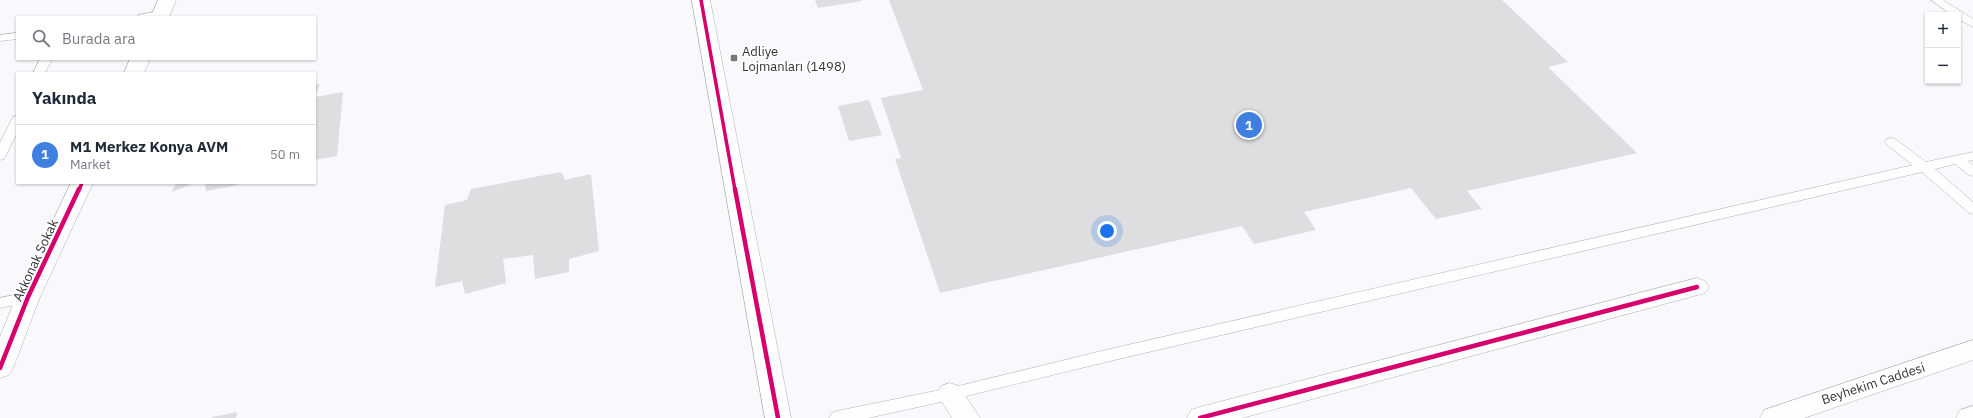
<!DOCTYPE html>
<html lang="tr">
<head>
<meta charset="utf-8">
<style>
	:root { --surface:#fff; --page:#f2f2f3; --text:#1f2937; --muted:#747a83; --line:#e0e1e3; --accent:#db2777 }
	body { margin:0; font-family:"IBM Plex Sans",sans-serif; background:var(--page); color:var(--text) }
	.controls { position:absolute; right:12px; top:12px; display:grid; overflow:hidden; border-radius:0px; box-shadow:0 1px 3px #0004 }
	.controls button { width:36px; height:36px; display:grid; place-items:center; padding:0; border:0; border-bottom:1px solid var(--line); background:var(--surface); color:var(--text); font:20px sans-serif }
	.you { position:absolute; left:1107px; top:231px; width:14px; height:14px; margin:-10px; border:3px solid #fff; border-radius:50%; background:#1a73e8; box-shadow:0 0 0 6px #1a73e833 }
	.badge { display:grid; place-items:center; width:26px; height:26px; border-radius:50%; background:var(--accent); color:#fff; font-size:13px; font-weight:700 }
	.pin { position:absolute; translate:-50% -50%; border:2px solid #fff; box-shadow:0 1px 4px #0006 }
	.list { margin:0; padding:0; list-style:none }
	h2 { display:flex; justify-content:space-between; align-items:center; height:52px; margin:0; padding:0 16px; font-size:17px }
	h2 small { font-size:13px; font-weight:400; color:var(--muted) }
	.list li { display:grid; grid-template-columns:26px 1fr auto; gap:12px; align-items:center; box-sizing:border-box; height:60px; padding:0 16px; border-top:1px solid var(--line) }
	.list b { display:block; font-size:15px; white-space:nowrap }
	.list p { margin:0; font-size:13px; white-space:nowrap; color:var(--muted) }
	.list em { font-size:13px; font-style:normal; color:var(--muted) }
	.icon { flex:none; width:22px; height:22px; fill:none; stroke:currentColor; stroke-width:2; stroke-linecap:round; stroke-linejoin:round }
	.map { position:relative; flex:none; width:1973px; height:418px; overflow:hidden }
	.search { position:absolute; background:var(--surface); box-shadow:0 1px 3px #0004; left:16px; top:16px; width:300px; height:44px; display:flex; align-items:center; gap:10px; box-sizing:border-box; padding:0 14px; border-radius:0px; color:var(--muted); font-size:15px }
	.panel { position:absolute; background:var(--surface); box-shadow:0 1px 3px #0004; left:16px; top:72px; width:300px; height:112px; border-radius:0px }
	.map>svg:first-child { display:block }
	.building { fill:#dedee0 }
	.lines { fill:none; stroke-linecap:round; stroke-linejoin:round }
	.lane-casing { stroke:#b2b1b3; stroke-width:1 }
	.street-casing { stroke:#b2b1b3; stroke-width:1 }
	.secondary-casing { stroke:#b2b1b3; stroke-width:1 }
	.lane { fill:#fefeff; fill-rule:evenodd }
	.street { fill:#fefeff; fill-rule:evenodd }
	.secondary { fill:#fefeff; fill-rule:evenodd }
	.cycleway-far1-casing { stroke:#fff; stroke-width:5.5 }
	.cycleway-casing { stroke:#fff; stroke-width:7 }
	.cycleway-far1 { stroke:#d6006c; stroke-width:3.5 }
	.cycleway { stroke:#d6006c; stroke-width:4.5 }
	.poi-dot { fill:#78787b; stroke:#fff; stroke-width:1.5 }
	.labels { text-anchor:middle; stroke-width:3.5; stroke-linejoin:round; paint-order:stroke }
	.poi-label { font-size:13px; fill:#333335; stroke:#fff; text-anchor:start }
	.street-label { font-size:13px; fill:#333335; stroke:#fff }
</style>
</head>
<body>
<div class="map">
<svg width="1973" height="418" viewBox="0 0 1973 418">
	<rect width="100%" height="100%" fill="#f9f8fc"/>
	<path class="building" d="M815,0H862V1L818,8Z
		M889,0H1502L1568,62L1548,67L1637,153L1467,191L1482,209L1436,219L1411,188L1304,212L1316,230L1254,244L1242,226L940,293L895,159L901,158L881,98L923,90Z
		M320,84L315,97L343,92L337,156L315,160V85Z
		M869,100L882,135L849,141L838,106Z
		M561,172L565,180L591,174L599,251L569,259V272L535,279L533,255L503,259L506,283L465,294L462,281L435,287L445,205L467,200L471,189Z
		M176,183H194L172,192Z
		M205,183H239L238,185L206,191Z
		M237,412L236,418H212V417Z"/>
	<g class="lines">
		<defs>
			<path id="lane" d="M1931,0H1943L1973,19V27L1958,19V15H1952Z
				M161,11L166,14L165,16L137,17L138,15Z
				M17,33V39L0,41V35Z
				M40,59H52L45,73H33Z
				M17,116V133L4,159L0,160V143L13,117Z
				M1891,138L1895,139L1926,162L1973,152V160L1968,161L1973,165V176L1969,175L1955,164L1935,169L1973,202V214L1968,212L1922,172L1110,361L950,400L868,418H829L832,413L837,411L950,388L1110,349L1913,165L1887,145L1885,142L1887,139Z
				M28,292L33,293L35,297L33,301L0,308V298Z"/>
			<path id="street" d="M158,0H176L169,17H151Z
				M130,59H150L144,73H124Z
				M71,183H93L40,297L13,368L9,375L0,378V337L16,297Z
				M1697,278L1705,281L1709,287L1705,293L1242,418H1187L1191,410L1200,407Z
				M950,383L959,386L980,418H952L937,394L941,386Z"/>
			<path id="secondary" d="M692,0H710L791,418H765Z
				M1973,340V360L1804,418H1760L1764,410Z
				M1973,406V418H1956L1960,410Z"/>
		</defs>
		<use href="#lane" class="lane-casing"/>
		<use href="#street" class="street-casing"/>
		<use href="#secondary" class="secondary-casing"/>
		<use href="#lane" class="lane"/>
		<use href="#street" class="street"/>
		<use href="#secondary" class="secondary"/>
		<defs>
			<path id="cycleway-far1" d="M701,0L735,190
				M79,190L82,183"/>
			<path id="cycleway" d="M735,189L778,418
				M0,368L28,297L79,189
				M1200,418L1697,287"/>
		</defs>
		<use href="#cycleway-far1" class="cycleway-far1-casing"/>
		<use href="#cycleway" class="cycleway-casing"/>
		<use href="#cycleway-far1" class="cycleway-far1"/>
		<use href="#cycleway" class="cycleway"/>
	</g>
	<rect class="poi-dot" x="730" y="54" width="8" height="8" rx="2"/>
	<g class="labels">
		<g class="poi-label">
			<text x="742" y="56">Adliye<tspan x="742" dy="15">Lojmanları (1498)</tspan></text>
		</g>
		<g class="street-label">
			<text transform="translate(35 260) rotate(-65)" y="5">Akkonak Sokak</text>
			<text transform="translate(1873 383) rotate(-18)" y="5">Beyhekim Caddesi</text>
		</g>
	</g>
</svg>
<div class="controls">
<button>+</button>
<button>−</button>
</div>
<div class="you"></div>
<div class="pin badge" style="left:1249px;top:125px;background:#3f7fe0">1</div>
<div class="search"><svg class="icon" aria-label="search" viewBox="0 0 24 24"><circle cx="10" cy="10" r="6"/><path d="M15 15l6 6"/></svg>Burada ara</div>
<section class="panel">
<h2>Yakında<small></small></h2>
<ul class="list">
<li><span class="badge" style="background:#3f7fe0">1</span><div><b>M1 Merkez Konya AVM</b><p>Market</p></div><em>50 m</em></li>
</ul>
</section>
</div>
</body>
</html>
